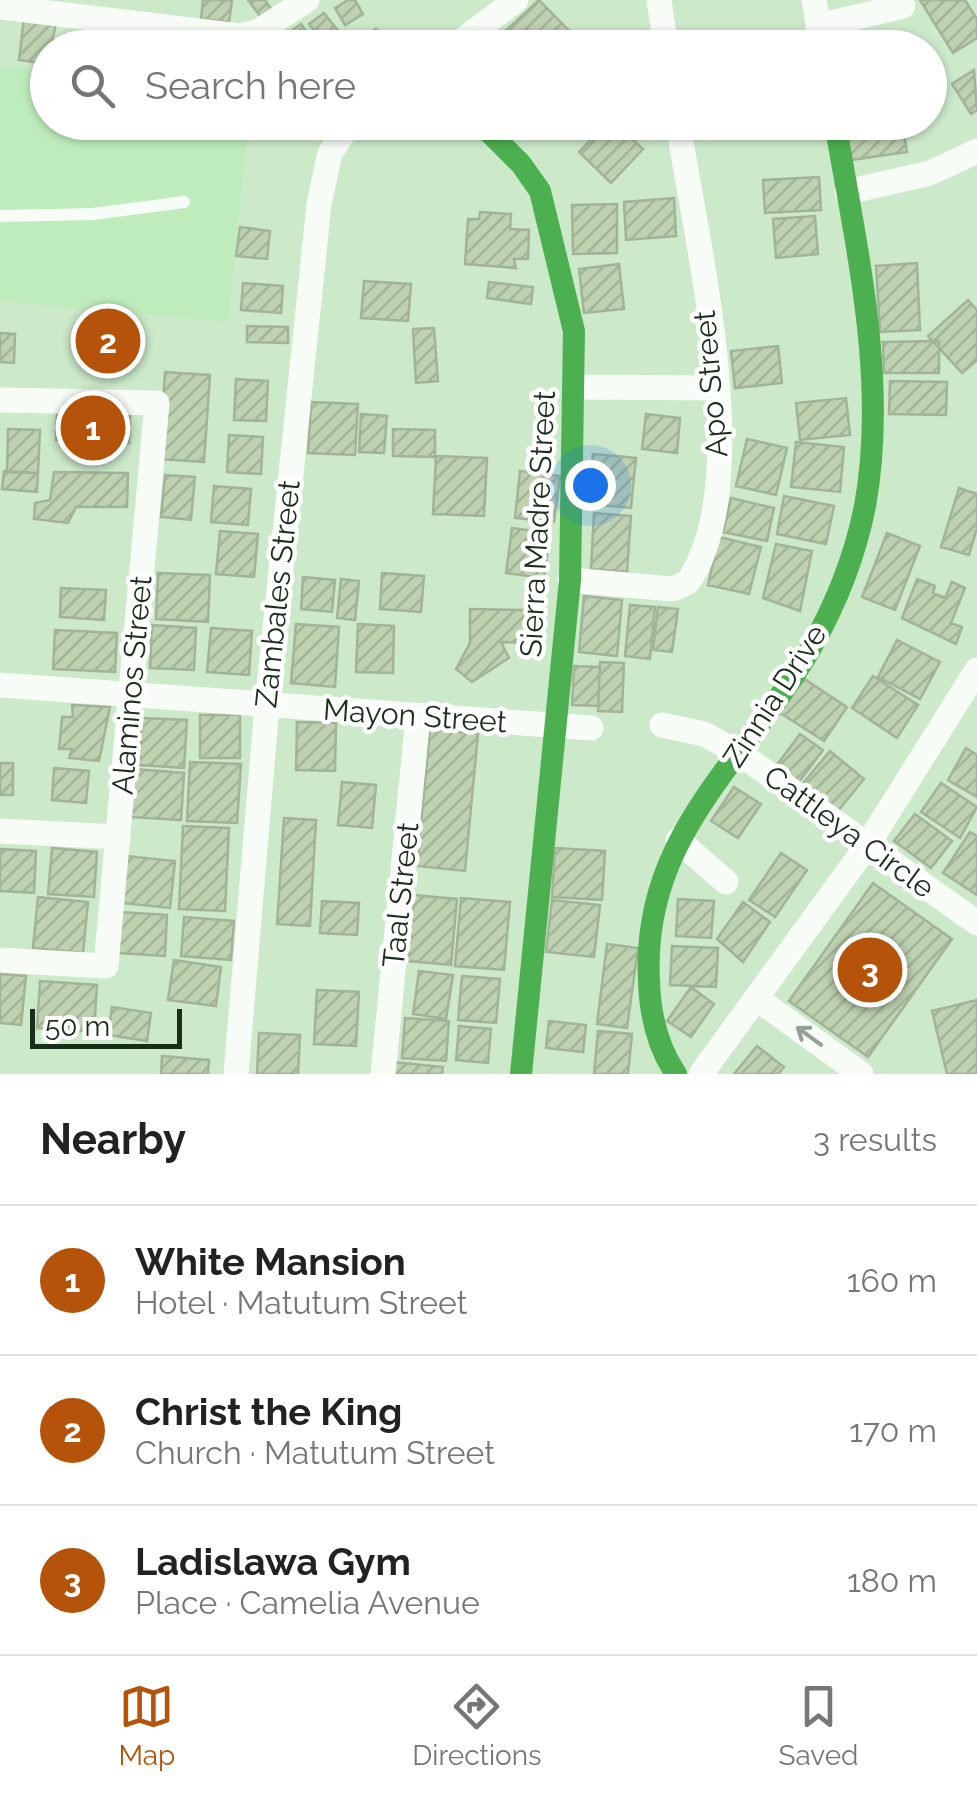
<!DOCTYPE html>
<html lang="en">
<head>
<meta charset="utf-8">
<style>
	:root { --surface:#fff; --page:#f6f6f6; --text:#222; --muted:#767676; --line:#e0e0e0; --accent:#b45309 }
	body { margin:0; font-family:Raleway,sans-serif; background:var(--page); color:var(--text) }
	.scale { position:absolute; left:30px; bottom:25px; width:152px; box-sizing:border-box; padding-left:10px; border:5px solid #1a2f1a; border-top:0; font-size:28px; line-height:35px; white-space:nowrap; color:#1a2f1a; -webkit-text-stroke:8px #fff; paint-order:stroke }
	.you { position:absolute; left:590px; top:485px; width:35px; height:35px; margin:-25px; border:8px solid #fff; border-radius:50%; background:#1a73e8; box-shadow:0 0 0 15px #1a73e833 }
	.badge { display:grid; place-items:center; width:65px; height:65px; border-radius:50%; background:var(--accent); color:#fff; font-size:32px; font-weight:700 }
	.pin { position:absolute; translate:-50% -50%; border:5px solid #fff; box-shadow:0 2px 10px #0006 }
	.list { margin:0; padding:0; list-style:none }
	h2 { display:flex; justify-content:space-between; align-items:center; height:130px; margin:0; padding:0 40px; font-size:42px }
	h2 small { font-size:32px; font-weight:400; color:var(--muted) }
	.list li { display:grid; grid-template-columns:65px 1fr auto; gap:30px; align-items:center; box-sizing:border-box; height:150px; padding:0 40px; border-top:2px solid var(--line) }
	.list b { display:block; font-size:38px; white-space:nowrap }
	.list p { margin:0; font-size:32px; white-space:nowrap; color:var(--muted) }
	.list em { font-size:32px; font-style:normal; color:var(--muted) }
	.icon { flex:none; width:55px; height:55px; fill:none; stroke:currentColor; stroke-width:2; stroke-linecap:round; stroke-linejoin:round }
	.map { position:relative; flex:none; width:977px; height:1074px; overflow:hidden }
	.search { position:absolute; background:var(--surface); box-shadow:0 2px 8px #0004; left:30px; right:30px; top:30px; height:110px; display:flex; align-items:center; gap:25px; box-sizing:border-box; padding:0 35px; border-radius:55px; color:var(--muted); font-size:38px }
	.sheet { height:580px; background:var(--surface) }
	nav { display:flex; justify-content:space-around; align-items:center; box-sizing:border-box; height:140px; border-top:2px solid var(--line); background:var(--surface); font-size:28px; color:var(--muted) }
	nav a { display:grid; justify-items:center; gap:5px }
	nav .on { color:var(--accent) }
	.map>svg:first-child { display:block }
	.built { fill:#beecbc }
	.building { fill:url(#building-hatch); stroke:#a2b398; stroke-width:2.5 }
	.lines { fill:none; stroke-linecap:round; stroke-linejoin:round }
	.lane { stroke:#f7fcf7; stroke-width:12 }
	.street { stroke:#f7fcf7; stroke-width:25 }
	.fast { stroke:#4caf50; stroke-width:22 }
	.oneway { stroke:#94a094 }
	.labels { text-anchor:middle; stroke-width:9; stroke-linejoin:round; paint-order:stroke }
	.street-label { font-size:30px; fill:#1a2f1a; stroke:#fff }
</style>
</head>
<body>
<div class="map">
<svg width="977" height="1074" viewBox="0 0 977 1074">
	<defs>
		<pattern id="building-hatch" width="6" height="6" patternUnits="userSpaceOnUse" patternTransform="scale(2.5)"><rect width="6" height="6" fill="#bed1b0"/><path d="M-1 1l2-2M0 6l6-6M5 7l2-2" fill="none" stroke="#a3b497"/></pattern>
	</defs>
	<rect width="100%" height="100%" fill="#cce9ca"/>
	<path class="built" d="M0,65L47,71L48,122L248,123L228,322L0,301Z"/>
	<path class="building" d="M203,0H232L229,22L201,19Z
		M248,0H265L271,9L260,16Z
		M348,0H355L363,14L345,25L335,8Z
		M539,0L586,48H487Z
		M920,0H965L977,19V38L953,53Z
		M324,13L339,32L324,43L309,24Z
		M24,18L56,22L48,64L19,60Z
		M301,24L317,46L287,48L280,39Z
		M88,27L116,30L114,48H85Z
		M376,29L390,48H350Z
		M974,70L977,110L971,114L952,84Z
		M608,122H614L643,149L611,183L579,152Z
		M845,122H902L907,152L851,160Z
		M819,177L821,210L765,213L763,180Z
		M674,198L676,236L626,240L624,202Z
		M617,204V253L573,254L572,205Z
		M480,212L511,214L510,229L529,230L528,259H514L516,268L465,264L468,219H479Z
		M815,216L818,254L776,258L773,219Z
		M240,227L270,231L267,259L236,256Z
		M917,263L920,330L880,332L876,266Z
		M619,264L624,309L584,313L579,269Z
		M364,281L411,284L408,321L361,318Z
		M489,282L533,287L531,304L487,298Z
		M243,283L283,286L281,313L241,310Z
		M968,300L977,310V360L962,373L928,336Z
		M84,326L116,328L113,365L81,363Z
		M247,326L288,327V343L247,342Z
		M434,328L438,381L416,383L413,329Z
		M0,333L15,334L14,363L0,362Z
		M939,341V373H884L883,342Z
		M778,346L782,383L735,388L731,351Z
		M165,372L210,375L204,462L159,459Z
		M236,379L268,381L266,421L234,420Z
		M890,381L947,382L946,415L889,414Z
		M846,398L850,435L800,440L796,403Z
		M311,402L358,404L355,455L308,453Z
		M57,413L130,416L129,443L56,440Z
		M361,414L387,416L384,453L359,452Z
		M646,414L680,418L677,453L642,449Z
		M8,429L40,430L38,473L7,472Z
		M393,429L435,430V457L393,456Z
		M229,435L263,437L261,474L227,472Z
		M747,439L787,448L776,495L736,486Z
		M796,442L844,447L840,492L791,487Z
		M593,454L636,458L631,508L589,504Z
		M436,456L487,458L484,516L433,514Z
		M4,471L38,473L37,492L2,489Z
		M520,471L560,476L554,522L515,518Z
		M54,472L128,473L127,507H76L68,523L34,519L35,503L50,500Z
		M165,475L195,477L191,520L161,517Z
		M214,486L251,489L248,525L211,522Z
		M959,488L977,494V528L969,555L941,547Z
		M784,496L834,506L826,544L777,534Z
		M731,498L774,508L767,541L723,532Z
		M594,513L631,516L627,572L591,569Z
		M512,528L550,533L544,578L506,573Z
		M220,531L258,534L254,577L216,574Z
		M887,533L920,546L895,610L862,597Z
		M719,537L761,547L749,594L708,585Z
		M776,544L812,551L800,611L763,598Z
		M158,573L210,575L208,622L156,619Z
		M382,573L424,576L421,612L380,609Z
		M303,577L335,580L332,612L301,609Z
		M341,579L359,581L355,620L337,618Z
		M917,579L935,586L933,593L945,598L952,582L965,588L951,623L962,627L956,644L902,618Z
		M61,588L106,590L104,620L60,617Z
		M584,596L622,600L617,656L579,652Z
		M630,605L655,607L650,659L625,656Z
		M658,607L678,609L672,652L653,650Z
		M470,609L527,610L525,643L501,642L509,658L472,682L456,669L470,643Z
		M296,624L339,627L335,687L291,683Z
		M358,624L394,626L393,673L356,672Z
		M152,625L196,628L194,670L150,668Z
		M211,628L252,631L249,675L207,672Z
		M55,630L117,633L115,672L53,669Z
		M897,640L940,662L920,699L878,677Z
		M600,662L624,663L622,712L598,711Z
		M574,666L600,667L598,706L572,705Z
		M873,676L918,705L897,738L852,708Z
		M803,678L847,707L824,741L780,713Z
		M72,705L110,707L99,761L69,758L72,749H59L62,717H73Z
		M200,715H240V758H200Z
		M142,718L187,720L184,768L139,765Z
		M297,722L336,723L335,771L296,770Z
		M430,729L478,734L465,871L417,866Z
		M800,734L823,750L795,787L773,770Z
		M966,748L977,755V797L948,780Z
		M830,751L864,779L838,811L804,782Z
		M190,762L241,764L237,823L187,821Z
		M0,763H13V795H0Z
		M54,768L89,771L86,803L52,800Z
		M134,769L184,773L181,820L131,817Z
		M342,782L376,785L372,828L338,825Z
		M941,783L977,807L960,838L921,812Z
		M734,787L761,804L738,838L711,821Z
		M915,814L952,841L931,868L894,841Z
		M284,818L316,820L310,926L277,924Z
		M183,826L229,828L225,911L179,909Z
		M970,832L977,836V895L943,873Z
		M52,848L97,852L94,897L48,894Z
		M555,848L605,851L602,900L552,897Z
		M0,849L36,851L34,893L0,891Z
		M781,853L807,870L775,917L749,900Z
		M126,856L175,861L170,908L122,903Z
		M873,883L952,939L868,1057L789,1001Z
		M414,895L457,899L451,965L408,961Z
		M38,897L88,902L83,953L33,948Z
		M461,898L510,902L504,970L455,966Z
		M678,899L714,901L711,938L676,936Z
		M552,900L600,905L594,957L546,952Z
		M322,901L359,903L357,935L320,933Z
		M743,902L770,922L743,962L717,939Z
		M119,912L167,915L165,956L117,953Z
		M184,917L234,921L231,960L181,956Z
		M607,944L638,948L627,1028L597,1024Z
		M672,946L718,948L716,987L670,985Z
		M174,960L221,967L216,1006L168,1000Z
		M419,971L453,975L446,1019L413,1014Z
		M0,974L26,976L21,1025L0,1023Z
		M462,976L500,979L496,1023L458,1020Z
		M40,981L97,985L94,1032L37,1028Z
		M691,987L714,1004L691,1037L667,1021Z
		M317,990L359,992L356,1046L314,1044Z
		M977,1000V1074H947L932,1011Z
		M112,1007L151,1013L147,1041L108,1035Z
		M405,1018L449,1021L446,1061L402,1058Z
		M549,1021L586,1025L583,1052L546,1048Z
		M459,1026L491,1029L488,1063L456,1060Z
		M598,1031L632,1034L628,1074H594Z
		M259,1033L300,1035L298,1074H257Z
		M757,1046L784,1067L778,1074H734Z
		M162,1056L209,1060L208,1074H161Z
		M393,1062L443,1067L442,1074H392Z"/>
	<g class="lines">
		<path class="lane" d="M0,216L93,214L184,202"/>
		<path class="street" d="M659,0L666,48
			M814,0L822,48
			M0,7L240,36L257,32L307,0
			M818,26L903,6
			M452,48L516,0
			M847,192L930,173L977,151
			M576,387L718,388
			M0,400L157,403L106,966L0,960
			M570,580L673,589L688,582C757,482 695,239 678,122
			M0,685L591,728
			M662,725L704,734L739,753L977,923
			M0,831L118,837
			M678,840L726,882
			M756,998L861,1074
			M236,1074L267,705L319,204L330,153L351,122
			M383,1074L418,716
			M701,1074L866,847L977,670"/>
		<path class="fast" d="M479,122L521,164L540,191L574,331L570,580L521,1074
			M676,1074C657,1046 650,1015 649,981C641,836 744,763 811,648C836,604 855,557 865,506C888,380 856,247 835,122"/>
	</g>
	<defs><path id="oneway-shaft" d="M-6 0H5M1.5-3L5.5 0L1.5 3" fill="none" stroke-width="1.6" stroke-linecap="round" stroke-linejoin="round" transform="scale(2.5)"/></defs>
	<use class="oneway" href="#oneway-shaft" transform="translate(809 1036) rotate(-144)"/>
	<g class="labels">
		<g class="street-label">
			<text transform="translate(711 384) rotate(-95)" y="10">Apo Street</text>
			<text transform="translate(538 524) rotate(-87)" y="10">Sierra Madre Street</text>
			<text transform="translate(278 594) rotate(-84)" y="10">Zambales Street</text>
			<text transform="translate(132 685) rotate(-85)" y="10">Alaminos Street</text>
			<text transform="translate(775 696) rotate(-57)" y="10">Zinnia Drive</text>
			<text transform="translate(415 716) rotate(4)" y="10">Mayon Street</text>
			<text transform="translate(849 832) rotate(36)" y="10">Cattleya Circle</text>
			<text transform="translate(401 895) rotate(-84)" y="10">Taal Street</text>
		</g>
	</g>
</svg>
<div class="scale">50 m</div>
<div class="you"></div>
<div class="pin badge" style="left:93px;top:428px">1</div>
<div class="pin badge" style="left:108px;top:341px">2</div>
<div class="pin badge" style="left:870px;top:970px">3</div>
<div class="search"><svg class="icon" aria-label="search" viewBox="0 0 24 24"><circle cx="10" cy="10" r="6"/><path d="M15 15l6 6"/></svg>Search here</div>
</div>
<section class="sheet">
<h2>Nearby<small>3 results</small></h2>
<ul class="list">
<li><span class="badge">1</span><div><b>White Mansion</b><p>Hotel · Matutum Street</p></div><em>160 m</em></li>
<li><span class="badge">2</span><div><b>Christ the King</b><p>Church · Matutum Street</p></div><em>170 m</em></li>
<li><span class="badge">3</span><div><b>Ladislawa Gym</b><p>Place · Camelia Avenue</p></div><em>180 m</em></li>
</ul>
</section>
<nav>
<a class="on"><svg class="icon" aria-label="map" viewBox="0 0 24 24"><path d="M3 6l6-2 6 2 6-2v14l-6 2-6-2-6 2zM9 4v14M15 6v14"/></svg>Map</a>
<a><svg class="icon" aria-label="directions" viewBox="0 0 24 24"><path d="M12 3l9 9-9 9-9-9zM9 14v-3h6M13 9l2 2-2 2"/></svg>Directions</a>
<a><svg class="icon" aria-label="saved" viewBox="0 0 24 24"><path d="M7 4h10v16l-5-4-5 4z"/></svg>Saved</a>
</nav>
</body>
</html>
